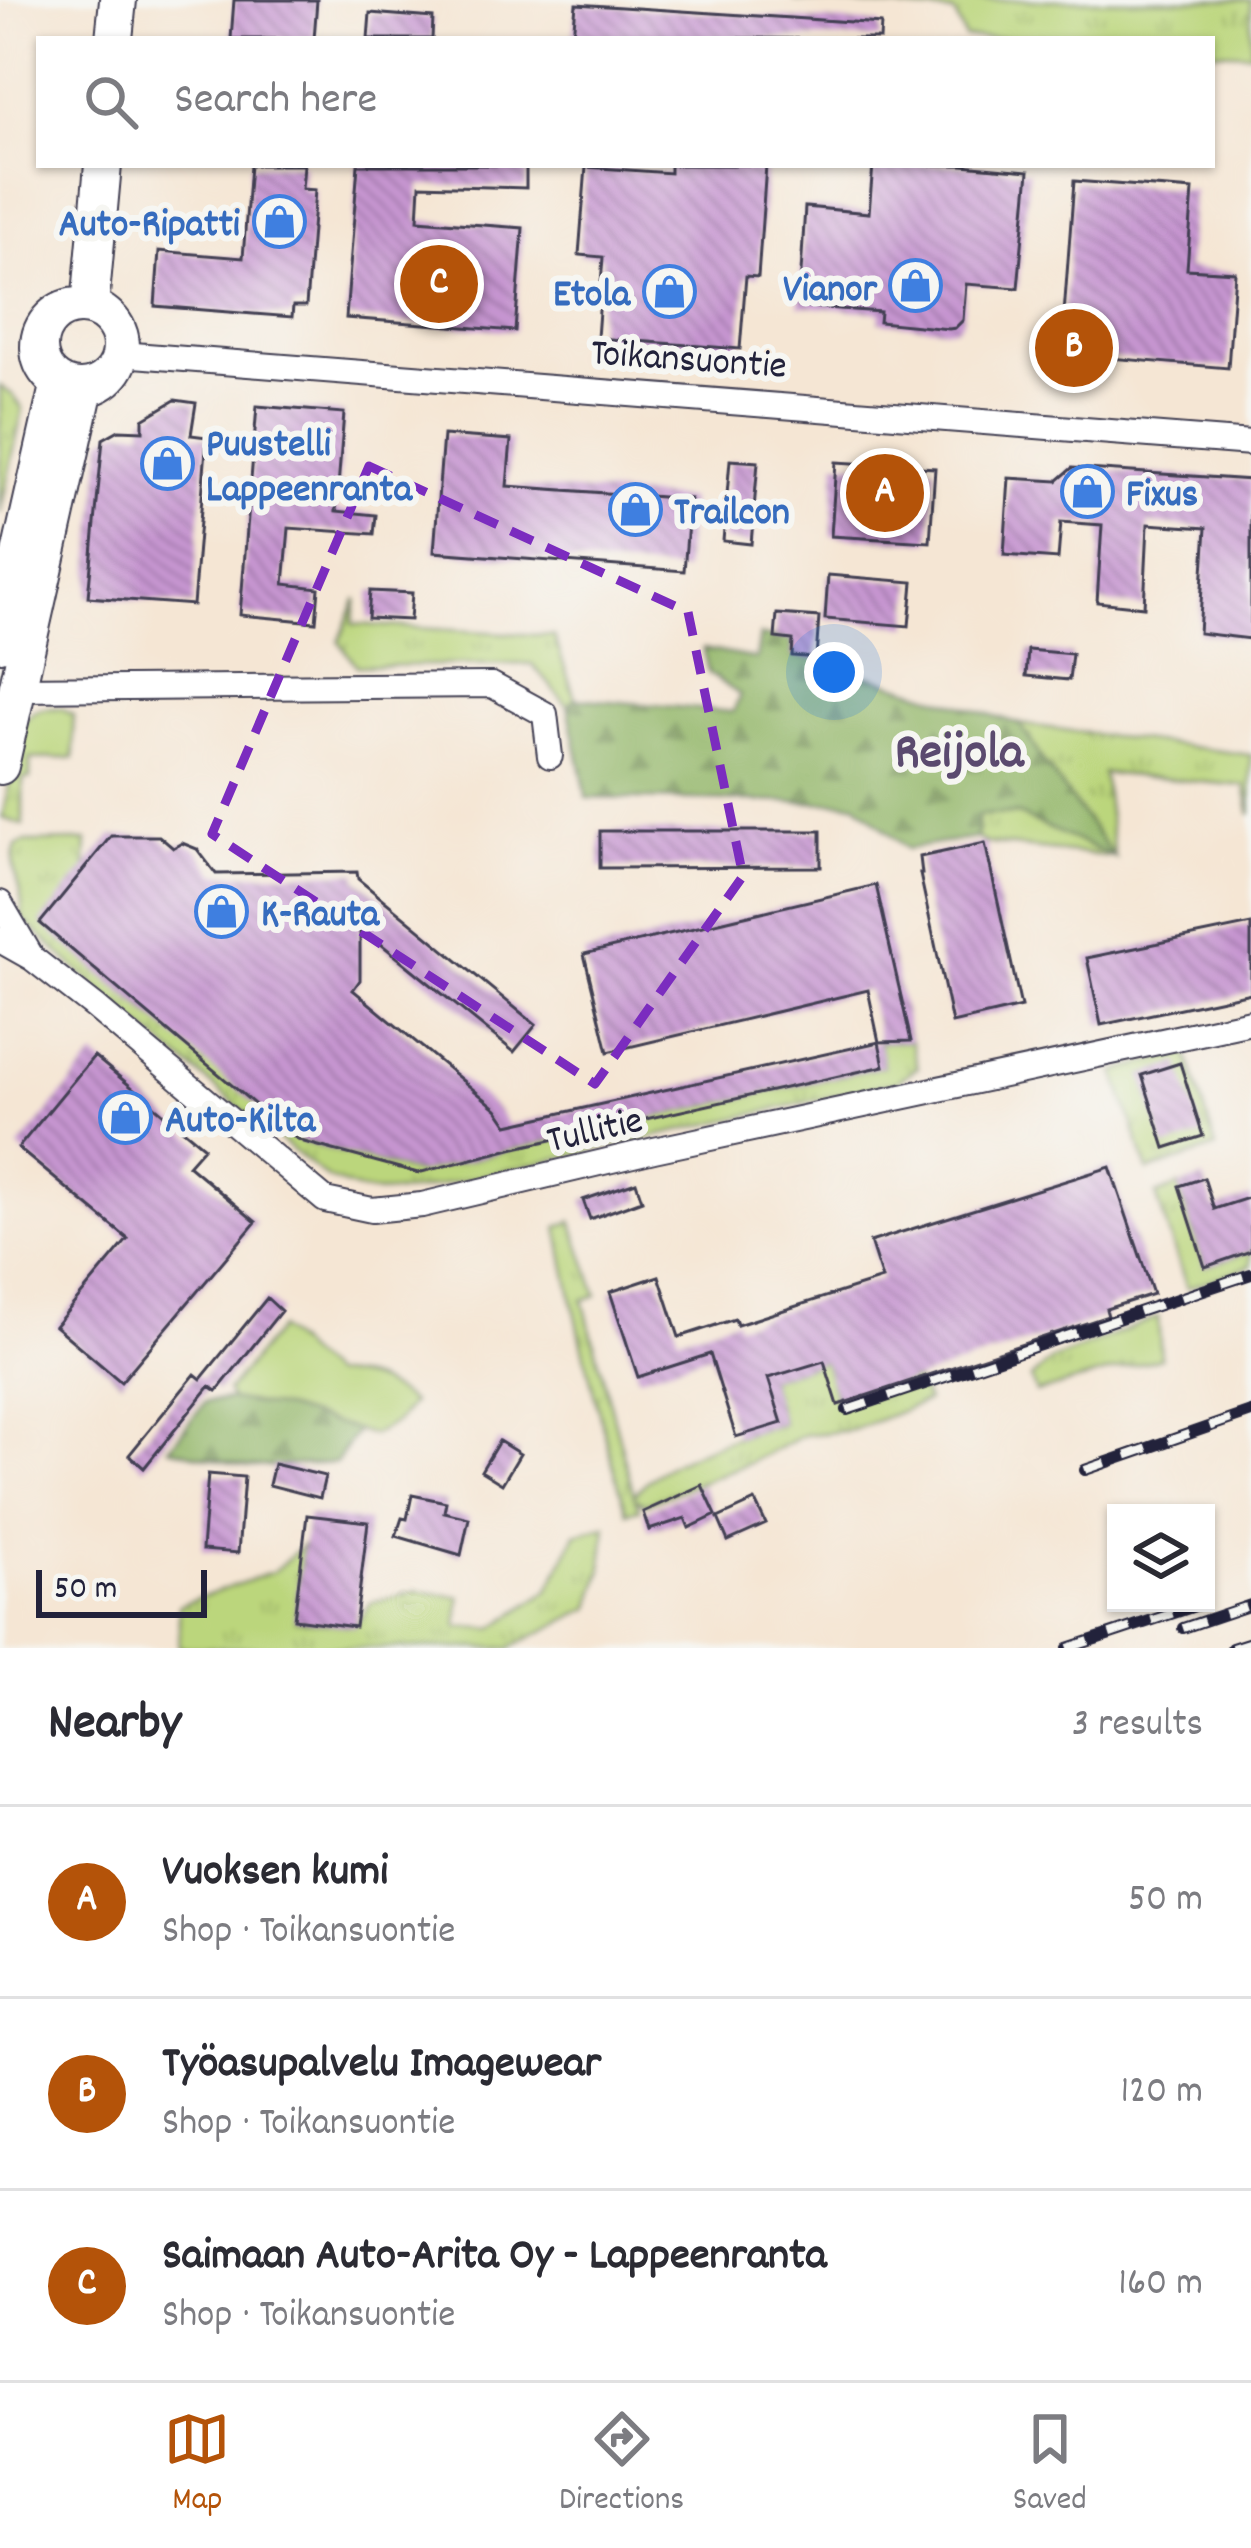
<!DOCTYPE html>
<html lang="en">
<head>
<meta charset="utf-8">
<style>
	:root { --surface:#fff; --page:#f7f7f7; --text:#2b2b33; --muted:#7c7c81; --line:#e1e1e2; --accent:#b45309 }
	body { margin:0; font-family:Dekko,sans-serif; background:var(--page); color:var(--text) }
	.controls { position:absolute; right:36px; bottom:36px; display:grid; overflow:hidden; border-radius:0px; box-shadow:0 3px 9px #0004 }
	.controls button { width:108px; height:108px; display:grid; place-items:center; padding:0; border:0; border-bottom:3px solid var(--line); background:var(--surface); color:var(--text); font:60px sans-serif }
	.scale { position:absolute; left:36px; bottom:30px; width:171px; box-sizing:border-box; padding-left:12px; border:6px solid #22223b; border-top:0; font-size:33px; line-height:42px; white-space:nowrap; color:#22223b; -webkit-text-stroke:9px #f6f6f2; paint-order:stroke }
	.you { position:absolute; left:834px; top:672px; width:42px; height:42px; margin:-30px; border:9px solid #fff; border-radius:50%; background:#1a73e8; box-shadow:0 0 0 18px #1a73e833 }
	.badge { display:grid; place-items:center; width:78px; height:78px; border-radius:50%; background:var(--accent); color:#fff; font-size:39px; font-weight:700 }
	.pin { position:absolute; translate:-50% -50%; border:6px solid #fff; box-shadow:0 3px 12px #0006 }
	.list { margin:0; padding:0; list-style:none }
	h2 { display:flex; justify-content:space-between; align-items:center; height:156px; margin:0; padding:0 48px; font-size:51px }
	h2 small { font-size:39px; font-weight:400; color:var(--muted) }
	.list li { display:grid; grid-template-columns:78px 1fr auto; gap:36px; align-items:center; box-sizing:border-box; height:192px; padding:0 48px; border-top:3px solid var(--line) }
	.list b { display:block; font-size:45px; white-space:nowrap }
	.list p { margin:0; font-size:39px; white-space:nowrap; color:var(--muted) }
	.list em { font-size:39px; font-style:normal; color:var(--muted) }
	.icon { flex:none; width:66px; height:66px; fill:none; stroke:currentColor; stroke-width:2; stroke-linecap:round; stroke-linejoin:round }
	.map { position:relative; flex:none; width:1251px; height:1648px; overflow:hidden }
	.search { position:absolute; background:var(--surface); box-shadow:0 3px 9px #0004; left:36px; right:36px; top:36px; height:132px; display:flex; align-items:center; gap:30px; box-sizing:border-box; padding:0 42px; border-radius:0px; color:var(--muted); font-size:45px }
	.sheet { height:732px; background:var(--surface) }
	nav { display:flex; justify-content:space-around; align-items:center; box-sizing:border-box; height:168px; border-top:3px solid var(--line); background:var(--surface); font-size:33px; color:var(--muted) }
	nav a { display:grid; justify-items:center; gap:6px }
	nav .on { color:var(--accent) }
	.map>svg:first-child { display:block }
	.grass { fill:url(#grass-tufts); stroke:#6e7c5b; stroke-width:3 }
	.forest { fill:url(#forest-firs); stroke:#5b6c53; stroke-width:3 }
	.garden { fill:#bbd67b; stroke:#6e7c5b; stroke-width:3 }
	.building { fill:url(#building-back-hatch) }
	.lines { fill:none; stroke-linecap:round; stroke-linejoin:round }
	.minor-casing { stroke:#423f52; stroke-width:28 }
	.secondary-casing { stroke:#423f52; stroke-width:40 }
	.minor { stroke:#fff; stroke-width:24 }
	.secondary { stroke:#fff; stroke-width:36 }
	.rail-casing { stroke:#22223b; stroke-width:12 }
	.rail { stroke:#f6f6f2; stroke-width:8; stroke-dasharray:22; stroke-linecap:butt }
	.marked { fill:none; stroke:#7b2cbf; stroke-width:9; stroke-dasharray:24 15; stroke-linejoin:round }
	.labels { text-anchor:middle; stroke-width:12; stroke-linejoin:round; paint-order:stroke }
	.shop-label { font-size:39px; font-weight:bold; fill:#366cbe; stroke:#f6f6f2; text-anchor:start }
	.street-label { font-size:39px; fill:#22223b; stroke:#f6f6f2 }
	.district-label { font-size:51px; font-weight:bold; fill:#5b4a6f; stroke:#f6f6f2 }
</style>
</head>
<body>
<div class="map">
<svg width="1251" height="1648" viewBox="0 0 1251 1648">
	<defs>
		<pattern id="grass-tufts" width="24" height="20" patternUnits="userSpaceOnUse" patternTransform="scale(3)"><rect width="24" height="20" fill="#bbd67b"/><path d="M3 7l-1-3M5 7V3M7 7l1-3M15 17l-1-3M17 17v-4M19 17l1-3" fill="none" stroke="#a0b76b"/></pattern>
		<pattern id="forest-firs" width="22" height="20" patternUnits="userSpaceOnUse" patternTransform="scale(3)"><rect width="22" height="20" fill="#94b76b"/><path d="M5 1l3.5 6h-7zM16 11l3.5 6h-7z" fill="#789459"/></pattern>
		<pattern id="building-back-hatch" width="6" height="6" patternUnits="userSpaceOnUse" patternTransform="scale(3)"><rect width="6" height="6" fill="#c695d0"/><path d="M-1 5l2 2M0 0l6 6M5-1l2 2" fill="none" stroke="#a079aa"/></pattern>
	</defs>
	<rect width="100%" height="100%" fill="#f6f6f2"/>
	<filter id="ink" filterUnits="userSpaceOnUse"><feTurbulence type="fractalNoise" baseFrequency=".00833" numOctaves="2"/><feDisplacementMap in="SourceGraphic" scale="24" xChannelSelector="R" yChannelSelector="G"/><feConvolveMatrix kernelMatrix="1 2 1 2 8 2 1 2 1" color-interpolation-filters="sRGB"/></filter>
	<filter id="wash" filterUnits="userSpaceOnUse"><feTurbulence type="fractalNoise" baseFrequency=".004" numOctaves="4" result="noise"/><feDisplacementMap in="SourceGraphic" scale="48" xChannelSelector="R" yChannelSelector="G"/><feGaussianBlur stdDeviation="2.7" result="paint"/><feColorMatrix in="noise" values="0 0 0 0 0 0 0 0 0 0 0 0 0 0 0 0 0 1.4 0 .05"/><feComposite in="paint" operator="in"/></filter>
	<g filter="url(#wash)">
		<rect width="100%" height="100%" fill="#f5e6d4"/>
		<path class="grass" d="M793,0H1251V53L1212,51V39L965,38L954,13Z
			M0,386L13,395L23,409L0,513Z
			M357,598L353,624L554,636L575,698L568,706L532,664L357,666L339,642Z
			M46,708H62L73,715L74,758L30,759V778L23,779V825L2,818L22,723L34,711Z
			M1020,724L1251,755V815L1245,786L1103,773L1114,857L985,843L977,838L978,815L1016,814L1111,855L1044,763Z
			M87,841L86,867L292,1136L304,1142L417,1173L511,1149L883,1066L879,1042L911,1041L918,1067L895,1082L419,1190C378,1195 365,1195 327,1178C223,1094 117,1011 21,917C27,893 6,870 16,846L25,842Z
			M1187,1051L1216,1148L1148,1171L1115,1072Z
			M1179,1186L1205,1266L1251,1251V1266L1187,1288L1156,1195Z
			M572,1221L597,1295L583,1300L634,1495C664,1456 735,1437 782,1423L768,1378L824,1361L838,1405L915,1379L927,1401L853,1430L804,1435L749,1463L645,1504L635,1498L639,1509L627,1512C598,1418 576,1323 558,1227Z
			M1158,1317L1161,1358L1036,1393L1031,1379L1050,1361Z
			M606,1525L602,1570L591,1608L509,1648H179V1605L273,1572L303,1545L295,1620L355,1626L371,1602L417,1591L460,1597L458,1627L493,1628L548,1591L576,1534Z"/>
		<path class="forest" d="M760,636L793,640V656L822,661L1020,724L1044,763L1114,857L1016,814L978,815L977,838L907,849L856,803L587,798L568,706L575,698L733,712L740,695L708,673L703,649L756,659Z
			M230,1399L288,1409L357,1430L336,1463L249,1467L169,1448L205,1402Z"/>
		<path class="garden" d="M278,1329L330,1375C367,1375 383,1382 412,1403L396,1422L372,1435L288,1409L230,1399L227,1391Z"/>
		<g id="blocks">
			<path class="building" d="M234,0H317L314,39H231Z
				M576,4L881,24L880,39L573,37Z
				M370,13L433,18L432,39H368Z
				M250,165H304L302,189L315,190L306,306H293L292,317L155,306L159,251L243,258Z
				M358,165H526V188L420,185L418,220L523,228L515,331L346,318Z
				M670,165H766L758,277L746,276L740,349L597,338L603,257L579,255L586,167L670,173Z
				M873,165H962L1029,171L1018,288L966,284L963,320L955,328L949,329L879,322L880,312L799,306L805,207L869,213Z
				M1074,181L1193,190L1187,269L1235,272L1228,368L1061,354Z
				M175,400L196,403L191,435L207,437L193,605L88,597L103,439L119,430L143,431V419Z
				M257,406L344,413L336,511L376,515L374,534L289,528L284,584L319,588L316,622L240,615Z
				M443,435L511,440L507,486L690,499L684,571L434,552Z
				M730,460L758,462L751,544L723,541Z
				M836,462L935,468L930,542L831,536Z
				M1072,468L1251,480V639L1199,633L1206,528L1148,524L1144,607L1097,602L1102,525L1061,522L1058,559L1004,555L1009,478L1057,481Z
				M828,575L913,582L909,626L825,619Z
				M370,591L412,593L410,620L368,618Z
				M777,614L819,617L816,658L792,656L793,640L775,638Z
				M1028,650L1072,654L1069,680L1026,676Z
				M600,831H821V867L600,868Z
				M111,836H159L173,848L182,843L197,849L216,874L357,872L358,879L536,1025L514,1052L360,927V980L353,990L497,1109L508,1125L879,1042L884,1066L511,1149L418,1173L304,1142L292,1136L40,923Z
				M985,843L1021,1007L952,1023L920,874H922L920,857Z
				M876,885L911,1041L879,1042L868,990L608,1052L584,954Z
				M1251,924V993L1101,1025L1087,958Z
				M94,1056L204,1147L188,1165L256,1222L121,1382L55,1326L128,1239L18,1148Z
				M1180,1063L1203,1136L1165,1148L1142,1075Z
				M1110,1167L1153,1294L1106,1309L1108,1316L838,1405L824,1361L768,1378L782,1423L736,1437L710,1354L638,1377L610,1292L659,1276L679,1337L735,1319L737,1325L882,1279L870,1242Z
				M1204,1178L1214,1209L1251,1197V1251L1205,1267L1179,1186Z
				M636,1182L642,1200L590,1219L583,1200Z
				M267,1298L281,1311L217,1391L210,1386L144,1468L129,1455L195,1374L201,1379Z
				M499,1441L520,1454L502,1484L481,1471Z
				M274,1464L325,1476L320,1498L269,1485Z
				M208,1474L244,1477L238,1553L202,1550Z
				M702,1485L716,1515L689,1528L685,1518L649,1530L643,1512Z
				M412,1495L446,1502L444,1512L469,1518L461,1555L396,1536L402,1518L407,1519Z
				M755,1501L766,1524L728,1541L718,1518Z
				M307,1515L368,1522L355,1627L294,1619Z"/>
		</g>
	</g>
	<g filter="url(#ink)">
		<use href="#blocks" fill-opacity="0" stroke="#423f52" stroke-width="3"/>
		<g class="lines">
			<defs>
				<path id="minor" d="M121,354L1251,443
					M16,689L492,685L545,714L550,756
					M0,903L31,956
					M0,940L32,958L95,1007L325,1200L372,1210L422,1205L654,1150L1251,1022"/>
				<path id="secondary" d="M114,39L118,0
					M39 347a41 41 0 1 1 82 0a41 41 0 1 1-82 0Z
					M90,306L103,165
					M0,643L59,382
					M0,766L85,388"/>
			</defs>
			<use href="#minor" class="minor-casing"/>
			<use href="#secondary" class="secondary-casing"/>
			<use href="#minor" class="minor"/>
			<use href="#secondary" class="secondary"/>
			<defs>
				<path id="rail" d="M847,1410L1251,1274
					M1085,1470L1251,1412
					M1183,1628L1251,1605
					M1068,1648L1204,1603
					M1232,1648L1251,1642"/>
			</defs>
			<use href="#rail" class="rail-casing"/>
			<use href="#rail" class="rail"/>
		</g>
	</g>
	<path class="marked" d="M369,466L688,612L743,876L595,1084L212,834Z"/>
	<defs>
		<symbol id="shop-ring" viewBox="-11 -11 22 22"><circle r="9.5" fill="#f6f6f2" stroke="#3f7fe0" stroke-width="1.5"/><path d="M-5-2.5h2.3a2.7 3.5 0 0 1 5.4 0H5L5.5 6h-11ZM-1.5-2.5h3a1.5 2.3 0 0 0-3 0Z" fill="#3f7fe0"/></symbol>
	</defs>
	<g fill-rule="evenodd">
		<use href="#shop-ring" x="250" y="192" width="59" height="59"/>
		<use href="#shop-ring" x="886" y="256" width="59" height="59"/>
		<use href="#shop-ring" x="640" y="262" width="59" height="59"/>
		<use href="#shop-ring" x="138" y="434" width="59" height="59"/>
		<use href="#shop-ring" x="1058" y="462" width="59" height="59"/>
		<use href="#shop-ring" x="606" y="480" width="59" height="59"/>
		<use href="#shop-ring" x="192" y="882" width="59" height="59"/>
		<use href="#shop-ring" x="96" y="1088" width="59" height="59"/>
	</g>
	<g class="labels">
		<g class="shop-label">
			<text x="240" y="235" text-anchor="end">Auto-Ripatti</text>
			<text x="877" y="300" text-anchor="end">Vianor</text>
			<text x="630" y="305" text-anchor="end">Etola</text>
			<text x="206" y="455">Puustelli<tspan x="206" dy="45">Lappeenranta</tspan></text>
			<text x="1126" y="505">Fixus</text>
			<text x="674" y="523">Trailcon</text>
			<text x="261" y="925">K-Rauta</text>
			<text x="165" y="1131">Auto-Kilta</text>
		</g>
		<g class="street-label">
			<text transform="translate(689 356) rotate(4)" y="14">Toikansuontie</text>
			<text transform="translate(594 1127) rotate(-13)" y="14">Tullitie</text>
		</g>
		<g class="district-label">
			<text x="959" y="766">Reijola</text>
		</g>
	</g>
</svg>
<div class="controls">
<button><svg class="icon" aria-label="layers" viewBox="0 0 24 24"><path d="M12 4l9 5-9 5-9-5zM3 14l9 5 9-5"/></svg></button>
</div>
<div class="scale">50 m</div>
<div class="you"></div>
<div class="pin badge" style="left:885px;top:493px">A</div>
<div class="pin badge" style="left:1074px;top:348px">B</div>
<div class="pin badge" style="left:439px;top:284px">C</div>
<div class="search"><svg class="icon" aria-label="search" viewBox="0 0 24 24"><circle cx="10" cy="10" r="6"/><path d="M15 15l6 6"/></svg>Search here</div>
</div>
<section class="sheet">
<h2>Nearby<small>3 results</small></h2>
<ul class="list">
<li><span class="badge">A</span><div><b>Vuoksen kumi</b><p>Shop · Toikansuontie</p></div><em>50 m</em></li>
<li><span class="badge">B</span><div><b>Työasupalvelu Imagewear</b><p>Shop · Toikansuontie</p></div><em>120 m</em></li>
<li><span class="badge">C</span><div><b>Saimaan Auto-Arita Oy - Lappeenranta</b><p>Shop · Toikansuontie</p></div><em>160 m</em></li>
</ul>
</section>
<nav>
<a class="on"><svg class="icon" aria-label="map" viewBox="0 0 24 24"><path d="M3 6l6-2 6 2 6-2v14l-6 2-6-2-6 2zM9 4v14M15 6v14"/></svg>Map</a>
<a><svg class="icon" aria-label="directions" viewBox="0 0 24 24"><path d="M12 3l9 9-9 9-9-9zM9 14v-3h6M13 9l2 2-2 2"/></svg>Directions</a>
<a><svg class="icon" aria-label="saved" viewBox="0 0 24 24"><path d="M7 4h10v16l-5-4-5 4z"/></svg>Saved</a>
</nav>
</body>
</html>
